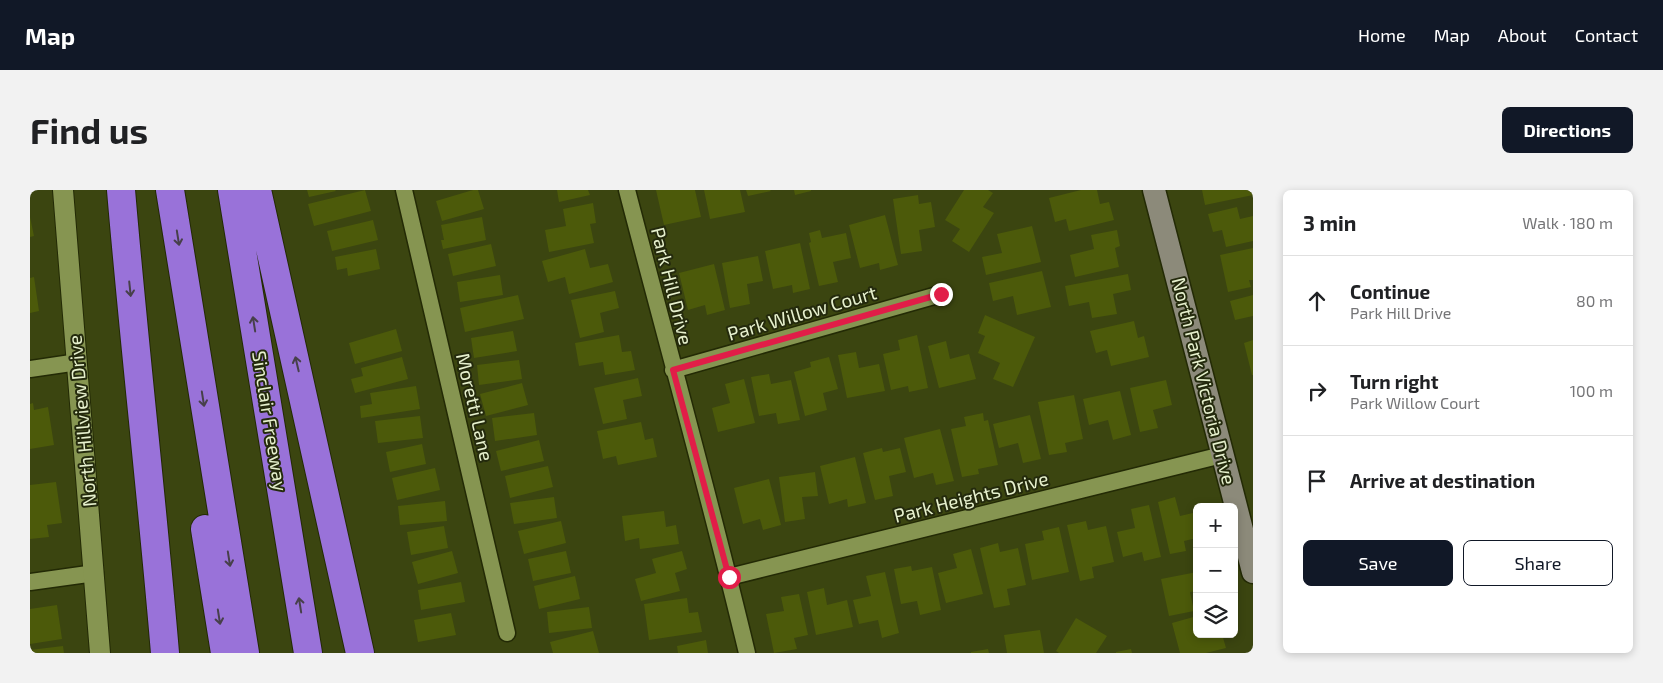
<!DOCTYPE html>
<html lang="en">
<head>
<meta charset="utf-8">
<style>
	:root { --surface:#fff; --page:#f2f2f2; --text:#202124; --muted:#757577; --line:#e0e0e0; --accent:#111827 }
	body { margin:0; font-family:"Exo 2",sans-serif; background:var(--page); color:var(--text) }
	.controls { position:absolute; right:15px; bottom:15px; display:grid; overflow:hidden; border-radius:8px; box-shadow:0 2px 8px #0003 }
	.controls button { width:45px; height:45px; display:grid; place-items:center; padding:0; border:0; border-bottom:1px solid var(--line); background:var(--surface); color:var(--text); font:25px sans-serif }
	.stop { position:absolute; width:15px; height:15px; margin:-11px; border:4px solid #e11d48; border-radius:50%; background:#fff }
	.stop.end { background:#e11d48; border-color:#fff; box-shadow:0 1px 5px #0008 }
	.list { margin:0; padding:0; list-style:none }
	h2 { display:flex; justify-content:space-between; align-items:center; height:65px; margin:0; padding:0 20px; font-size:21px }
	h2 small { font-size:16px; font-weight:400; color:var(--muted) }
	.list li { display:grid; grid-template-columns:32px 1fr auto; gap:15px; align-items:center; box-sizing:border-box; height:90px; padding:0 20px; border-top:1px solid var(--line) }
	.list b { display:block; font-size:19px; white-space:nowrap }
	.list p { margin:0; font-size:16px; white-space:nowrap; color:var(--muted) }
	.list em { font-size:16px; font-style:normal; color:var(--muted) }
	.actions { display:flex; gap:10px; padding:15px 20px }
	.actions a { flex:1; padding:11px 0; border:1px solid var(--accent); border-radius:8px; text-align:center; font-size:18px; color:var(--accent) }
	.actions .main { background:var(--accent); color:#fff }
	.icon { flex:none; width:28px; height:28px; fill:none; stroke:currentColor; stroke-width:2; stroke-linecap:round; stroke-linejoin:round }
	.map { position:relative; flex:none; width:1223px; height:463px; overflow:hidden; border-radius:8px }
	header { display:flex; align-items:center; gap:30px; box-sizing:border-box; height:70px; padding:0 25px; background:var(--accent); color:#fff }
	header strong { font-size:24px }
	nav { display:flex; gap:28px; margin-inline-start:auto; font-size:18px }
	.intro { display:flex; align-items:center; justify-content:space-between; box-sizing:border-box; height:120px; padding:0 30px }
	h1 { margin:0; font-size:35px }
	.button { padding:12px 22px; border-radius:8px; background:var(--accent); color:#fff; font-size:18px; font-weight:700 }
	main { display:flex; gap:30px; padding:0 30px }
	aside { flex:1; background:var(--surface); border-radius:8px; box-shadow:0 2px 8px #0003 }
	.map>svg:first-child { display:block }
	.building { fill:#4c5a0a }
	.lines { fill:none; stroke-linecap:round; stroke-linejoin:round }
	.minor-casing { stroke:#232a05; stroke-width:19 }
	.tertiary-casing { stroke:#232a05; stroke-width:22 }
	.secondary-casing { stroke:#232a05; stroke-width:25 }
	.motorway-casing { stroke:#232a05; stroke-width:30 }
	.minor { stroke:#869551; stroke-width:16 }
	.tertiary { stroke:#869551; stroke-width:20 }
	.secondary { stroke:#8c8a7a; stroke-width:22 }
	.motorway { stroke:#9972d9; stroke-width:28 }
	.oneway { stroke:#47404a }
	.route { stroke:#e11d48; stroke-width:6 }
	.labels { text-anchor:middle; stroke-width:4; stroke-linejoin:round; paint-order:stroke }
	.street-label { font-size:19px; fill:#e7f1ce; stroke:#242a0d }
</style>
</head>
<body>
<header>
<strong>Map</strong>
<nav><a>Home</a><a>Map</a><a>About</a><a>Contact</a></nav>
</header>
<div class="intro"><h1>Find us</h1><a class="button">Directions</a></div>
<main>
<div class="map">
<svg width="1223" height="463" viewBox="0 0 1223 463">
	<rect width="100%" height="100%" fill="#3b4510"/>
	<path class="building" d="M277,0H305L306,1L279,7Z
		M335,0L341,21L284,36L278,14Z
		M443,0H448L454,19L412,31L406,11Z
		M527,0H558L560,5L529,12Z
		M626,0H665L671,27L634,35Z
		M674,0H710L715,22L680,29Z
		M716,0H740L741,1L718,6Z
		M764,0H781V1L765,5Z
		M934,0H958L963,3L953,17L964,23L939,62L922,51L930,39L915,30Z
		M1051,0H1067L1070,14L1079,12L1084,30L1039,41L1036,29L1025,32L1019,8Z
		M1172,0H1223V5L1175,15Z
		M888,5L889,14L901,12L905,37L889,40L892,61L871,64L863,9Z
		M563,13L566,33L560,34L564,53L519,62L515,40L536,36L533,19Z
		M1207,17L1210,29L1223,26V51L1196,57L1192,40L1183,42L1178,24Z
		M855,25L868,75L850,80L849,73L830,78L819,35Z
		M0,27L4,46L0,47Z
		M452,27L456,50L413,59L411,50H414L411,35Z
		M343,30L348,50L302,61L297,41Z
		M1002,36L1011,72L956,85L952,67L972,63L967,44Z
		M790,40L792,48L816,43L821,68L803,72L808,92L789,96L779,53L781,52L779,43Z
		M1087,40L1090,56L1085,58L1089,77L1045,87L1040,65L1064,59L1061,45Z
		M770,53L780,99L763,103L762,95L743,99L735,61Z
		M461,54L466,76L423,86L418,64Z
		M1223,58V90H1219L1221,97L1198,102L1190,65Z
		M346,59L350,79L318,86L317,78L307,80L305,67Z
		M555,59L560,78L578,74L583,92L539,104L535,87L518,92L512,71Z
		M728,66L733,91L717,94L720,114L700,118L692,73Z
		M684,74L695,120L677,125L675,115L658,120L649,83Z
		M1012,81L1021,117L987,125L983,106L963,111L959,93Z
		M1098,84L1101,100L1083,104L1087,124L1062,128L1059,112L1039,116L1035,96Z
		M470,85L473,105L430,112L427,92Z
		M4,87L9,121L0,123V88Z
		M585,101L589,118L570,123L574,142L550,148L541,110Z
		M488,105L494,129L435,142L430,118Z
		M1223,105V126L1205,130L1200,111Z
		M955,125L1005,147L983,197L963,189L970,173L948,163L955,146L948,143Z
		M1104,131L1108,148L1114,146L1119,167L1081,176L1077,160L1066,163L1060,141Z
		M366,139L372,161L325,174L319,153Z
		M483,141L487,161L444,168L441,148Z
		M589,145L592,162L601,161L605,180L575,185L573,172L549,176L545,153Z
		M887,145L898,198L879,202L878,196L861,200L853,164L870,160L868,150Z
		M1223,150V185H1222L1214,153Z
		M916,151L920,169L939,164L946,189L909,198L898,156Z
		M826,162L829,178L849,174L855,201L817,208L808,165Z
		M372,167L378,189L325,203L321,189L333,186L331,178Z
		M799,167L808,199L793,203L797,220L775,226L764,182L781,177L780,172Z
		M489,170L492,189L449,195L447,175Z
		M739,184L741,194L761,190L770,230L748,234L746,223L729,226L721,187Z
		M608,188L612,206L593,210L597,229L573,234L564,198Z
		M714,189L725,233L688,242L682,218L700,213L695,194Z
		M1136,190L1142,215L1123,220L1128,238L1110,242L1100,198Z
		M492,193L498,215L456,226L450,204Z
		M386,196L390,219L331,228L330,216L342,214L340,203Z
		M1090,201L1101,245L1083,250L1078,230L1059,235L1053,209Z
		M1044,205L1053,249L1035,253L1037,262L1019,265L1008,212Z
		M3,213L4,220L18,217L24,255L0,259V214Z
		M504,223L507,245L465,251L462,228Z
		M953,223L954,231L958,230L968,275L948,279L949,284L932,287L921,239L936,236L934,227Z
		M1000,225L1011,269L993,273L988,253L969,258L963,234Z
		M390,226L393,248L348,253L345,231Z
		M611,232L615,250L623,248L627,267L588,275L586,266L573,269L567,241Z
		M910,239L924,291L906,295L903,283L884,288L874,248Z
		M509,250L514,271L471,281L466,261Z
		M392,254L396,274L360,282L356,262Z
		M852,258L853,262L870,258L876,282L859,286L863,306L845,310L833,263Z
		M825,267L836,313L818,317L817,309L799,314L790,276Z
		M518,276L523,297L480,308L475,286Z
		M405,278L410,300L367,310L362,288Z
		M785,282L788,306L772,307L775,329L755,332L749,287Z
		M739,289L751,335L733,340L730,329L713,334L704,298Z
		M26,292L32,333L17,335L19,347L0,349V295Z
		M524,307L527,328L484,334L480,313Z
		M1145,307L1150,326L1167,322V348L1154,351L1156,361L1140,364L1128,312Z
		M415,311L417,331L370,335L368,316Z
		M1119,315L1131,367L1114,371L1112,362L1093,367L1087,342L1105,338L1101,319Z
		M634,321L636,337L646,335L649,354L610,359L609,348L595,351L592,326Z
		M531,331L536,353L494,364L488,341Z
		M1056,331L1058,340L1076,336L1084,372L1062,377L1064,388L1050,391L1037,335Z
		M414,336L418,358L381,365L377,342Z
		M1029,337L1039,382L1002,390L995,354L1014,350L1012,341Z
		M968,353L970,362L988,358L996,395L977,399L980,415L964,418L950,358Z
		M941,359L953,404L916,413L908,383L927,378L923,364Z
		M422,361L428,383L388,394L382,372Z
		M536,361L541,383L503,391L498,369Z
		M652,361L657,379L645,383L650,401L611,411L605,389L626,383L622,369Z
		M881,376L882,381L902,377L911,420L890,425L887,411L871,414L864,379Z
		M855,382L869,443L852,448L848,430L829,434L823,410L841,406L836,386Z
		M1167,382V401L1160,402L1164,421L1139,426L1131,389Z
		M545,386L550,409L509,419L504,396Z
		M431,392L435,412L391,420L388,400Z
		M794,398L797,415L817,410L823,437L786,445L777,402Z
		M769,404L778,445L764,448L767,459L744,463L736,424L754,421L751,407Z
		M657,408L659,423L668,422L672,442L619,450L614,414Z
		M27,415L32,449L0,454V419Z
		M559,417L562,438L519,443L517,422Z
		M421,423L426,445L388,452L384,430Z
		M1167,426V444H1192L1196,458L1176,463H1150L1142,433Z
		M1046,428L1077,446L1066,463H1029L1026,461Z
		M1010,440L1014,463H977L974,445Z
		M563,441L569,463H523L520,452Z
		M676,450L678,463H648L647,456Z
		M33,456L34,463H0V460Z
		M958,459L959,463H941V462Z
		M1101,459L1102,463H1086V462Z"/>
	<g class="lines">
		<defs>
			<path id="minor" d="M374,0L477,443
				M597,0C637,154 680,308 717,463
				M0,179L48,172
				M643,180L911,104
				M699,387L1192,265
				M0,392L65,383"/>
			<path id="tertiary" d="M33,0L70,463"/>
			<path id="secondary" d="M1124,0L1223,382"/>
			<path id="motorway" d="M91,0C104,154 122,308 135,463
				M140,0L215,463
				M202,0L278,463
				M227,0L330,463
				M175,339L195,463"/>
		</defs>
		<use href="#minor" class="minor-casing"/>
		<use href="#tertiary" class="tertiary-casing"/>
		<use href="#secondary" class="secondary-casing"/>
		<use href="#motorway" class="motorway-casing"/>
		<use href="#minor" class="minor"/>
		<use href="#tertiary" class="tertiary"/>
		<use href="#secondary" class="secondary"/>
		<use href="#motorway" class="motorway"/>
	</g>
	<defs><path id="oneway-shaft" d="M-6 0H5M1.5-3L5.5 0L1.5 3" fill="none" stroke-width="1.6" stroke-linecap="round" stroke-linejoin="round" transform="scale(1.25)"/></defs>
	<g class="oneway">
		<use href="#oneway-shaft" transform="translate(148 48) rotate(81)"/>
		<use href="#oneway-shaft" transform="translate(100 99) rotate(84)"/>
		<use href="#oneway-shaft" transform="translate(224 134) rotate(-99)"/>
		<use href="#oneway-shaft" transform="translate(267 174) rotate(-103)"/>
		<use href="#oneway-shaft" transform="translate(173 209) rotate(81)"/>
		<use href="#oneway-shaft" transform="translate(199 369) rotate(81)"/>
		<use href="#oneway-shaft" transform="translate(270 415) rotate(-99)"/>
		<use href="#oneway-shaft" transform="translate(189 427) rotate(81)"/>
	</g>
	<g class="lines">
		<path class="route" d="M699,387L643,180L911,104"/>
	</g>
	<g class="labels">
		<g class="street-label">
			<text transform="translate(642 96) rotate(76)" y="7">Park Hill Drive</text>
			<text transform="translate(772 123) rotate(-16)" y="7">Park Willow Court</text>
			<text transform="translate(1174 191) rotate(76)" y="7">North Park Victoria Drive</text>
			<text transform="translate(445 217) rotate(77)" y="7">Moretti Lane</text>
			<text transform="translate(52 231) rotate(-95)" y="7">North Hillview Drive</text>
			<text transform="translate(240 231) rotate(81)" y="7">Sinclair Freeway</text>
			<text transform="translate(941 307) rotate(-14)" y="7">Park Heights Drive</text>
		</g>
	</g>
</svg>
<div class="controls">
<button>+</button>
<button>−</button>
<button><svg class="icon" aria-label="layers" viewBox="0 0 24 24"><path d="M12 4l9 5-9 5-9-5zM3 14l9 5 9-5"/></svg></button>
</div>
<div class="stop" style="left:699px;top:387px"></div>
<div class="stop end" style="left:911px;top:104px"></div>
</div>
<aside>
<h2>3 min<small>Walk · 180 m</small></h2>
<ul class="list">
<li><svg class="icon" aria-label="ahead" viewBox="0 0 24 24"><path d="M12 20V5M6 11l6-6 6 6"/></svg><div><b>Continue</b><p>Park Hill Drive</p></div><em>80 m</em></li>
<li><svg class="icon" aria-label="right" viewBox="0 0 24 24"><path d="M7 20v-9h11M14 6l5 5-5 5"/></svg><div><b>Turn right</b><p>Park Willow Court</p></div><em>100 m</em></li>
<li><svg class="icon" aria-label="arrive" viewBox="0 0 24 24"><path d="M6 21V4h12l-3 4 3 4H6"/></svg><div><b>Arrive at destination</b></div></li>
</ul>
<div class="actions"><a class="main">Save</a><a>Share</a></div>
</aside>
</main>
</body>
</html>
